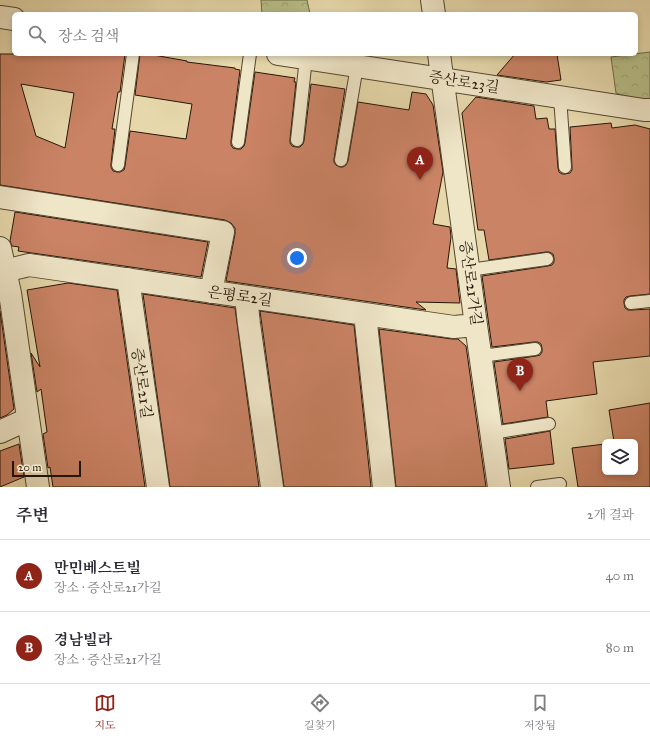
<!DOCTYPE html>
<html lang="ko">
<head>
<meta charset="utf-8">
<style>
	:root { --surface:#fff; --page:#f7f7f7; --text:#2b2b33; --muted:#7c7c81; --line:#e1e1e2; --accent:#8f2418 }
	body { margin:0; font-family:"IM FELL Great Primer","Noto Serif KR",serif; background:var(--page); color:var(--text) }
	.controls { position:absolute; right:12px; bottom:12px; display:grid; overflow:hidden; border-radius:6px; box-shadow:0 2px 6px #0003 }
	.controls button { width:36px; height:36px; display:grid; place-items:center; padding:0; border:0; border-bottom:1px solid var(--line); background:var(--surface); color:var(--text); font:20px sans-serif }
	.scale { position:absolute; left:12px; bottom:10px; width:69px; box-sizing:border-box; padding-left:4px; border:2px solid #261607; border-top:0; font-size:11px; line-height:14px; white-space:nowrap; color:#261607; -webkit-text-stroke:3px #efe6c8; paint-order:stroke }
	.you { position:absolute; left:297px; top:258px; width:14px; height:14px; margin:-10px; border:3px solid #fff; border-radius:50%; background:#1a73e8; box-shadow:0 0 0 6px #1a73e833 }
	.badge { display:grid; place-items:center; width:26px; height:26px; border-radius:50%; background:var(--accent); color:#fff; font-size:13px; font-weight:700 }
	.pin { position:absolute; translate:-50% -33px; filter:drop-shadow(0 1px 2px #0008) }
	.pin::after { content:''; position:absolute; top:21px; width:14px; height:12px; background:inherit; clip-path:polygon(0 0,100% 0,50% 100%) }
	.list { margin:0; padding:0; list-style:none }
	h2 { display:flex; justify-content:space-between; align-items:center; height:52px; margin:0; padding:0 16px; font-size:17px }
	h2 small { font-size:13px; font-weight:400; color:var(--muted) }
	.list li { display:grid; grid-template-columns:26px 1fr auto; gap:12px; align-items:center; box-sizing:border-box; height:72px; padding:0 16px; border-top:1px solid var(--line) }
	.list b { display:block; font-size:15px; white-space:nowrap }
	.list p { margin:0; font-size:13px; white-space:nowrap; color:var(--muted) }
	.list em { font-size:13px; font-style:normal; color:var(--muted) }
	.icon { flex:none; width:22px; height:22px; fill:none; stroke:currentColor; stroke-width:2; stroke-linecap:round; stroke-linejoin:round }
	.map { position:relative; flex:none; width:650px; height:487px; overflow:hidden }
	.search { position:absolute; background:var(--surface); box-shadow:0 2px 6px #0003; left:12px; right:12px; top:12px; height:44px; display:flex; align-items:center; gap:10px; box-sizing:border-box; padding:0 14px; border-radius:6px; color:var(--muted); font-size:15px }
	.sheet { height:196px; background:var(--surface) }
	nav { display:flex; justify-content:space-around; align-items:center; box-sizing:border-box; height:56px; border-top:1px solid var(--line); background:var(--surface); font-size:11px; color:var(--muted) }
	nav a { display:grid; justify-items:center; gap:2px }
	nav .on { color:var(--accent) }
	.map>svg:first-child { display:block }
	.park { fill:url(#park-crowns); stroke:#6e6a48 }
	.building { fill:#ca8365; stroke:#261607; fill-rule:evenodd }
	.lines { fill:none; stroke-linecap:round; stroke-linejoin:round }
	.lane-casing { stroke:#564630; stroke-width:14 }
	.street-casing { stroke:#564630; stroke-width:24 }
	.lane { stroke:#efe6c8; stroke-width:12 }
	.street { stroke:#efe6c8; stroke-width:22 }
	.labels { text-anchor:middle; stroke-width:3; stroke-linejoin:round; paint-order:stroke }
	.street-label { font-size:15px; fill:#261607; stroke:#efe6c8 }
</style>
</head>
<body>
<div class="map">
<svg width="650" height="487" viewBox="0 0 650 487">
	<defs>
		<pattern id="park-crowns" width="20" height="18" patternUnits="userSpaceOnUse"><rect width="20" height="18" fill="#b7be88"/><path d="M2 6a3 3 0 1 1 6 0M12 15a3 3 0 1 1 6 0" fill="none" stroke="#9da374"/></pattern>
	</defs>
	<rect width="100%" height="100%" fill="#e6d8ab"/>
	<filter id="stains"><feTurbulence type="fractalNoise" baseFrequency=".005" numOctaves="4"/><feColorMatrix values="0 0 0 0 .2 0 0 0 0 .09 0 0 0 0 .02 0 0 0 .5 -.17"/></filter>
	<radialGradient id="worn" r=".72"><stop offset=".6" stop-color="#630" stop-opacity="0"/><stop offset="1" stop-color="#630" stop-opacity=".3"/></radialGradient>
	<path class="park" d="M261,0H307L310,14H262Z
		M650,52V100L641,101L616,93L611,57Z"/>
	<path class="building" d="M0,54H125L120,92H118L112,129H115L111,164V167L113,171L117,172H120L124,170L125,166L130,131L186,139L192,104L135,95L140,54H148L187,61V62L235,68V69L240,70L231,141V145L233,148L237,149H241L244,146L245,143L255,72L295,78L294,82H296L290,139V143L292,146L296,147H300L303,144L304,141L311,84L345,89L334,159V162L336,165L340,167H343L346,165L348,161L358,102L409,110L412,92L426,94L433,105L443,172L433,224L450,227L451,237L447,268L456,269L460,303L416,302L426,310L226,281L235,234V228L231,223L225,220L0,185ZM21,84L74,93L65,148L36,136Z
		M515,54H557L561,80L546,82L497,75Z
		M476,97L534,106L536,119L547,118L549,129H555L558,168L559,172L562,174H565L570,173L572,170V167L570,127L611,123L612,128L635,125L650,129V294L630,296L626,297L624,300V303L625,308L628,310H632L650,309V356L593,362L597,394L546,401L548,417L503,424L494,362L536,356L540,355L542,352V348L541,344L538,342H534L492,347L482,276L548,266L552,265L554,262V258L553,254L549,252H546L489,260L484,230H478L462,113Z
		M15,212L208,242L201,277L18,251L19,247L12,246L10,241Z
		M68,283L117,290L145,487H53L50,467L48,468L43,434L47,432L41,389L37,392L31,353L40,367L27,290Z
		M143,294L235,308L259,487H170Z
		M0,311L14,409L7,415L0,418Z
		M260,311L354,325L371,487H284Z
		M379,329L452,339H458L466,346L486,487H396Z
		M650,403V487H578L572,448L605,444V472H635V442H614L609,410Z
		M550,431L554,464L509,469L505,439Z
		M19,444L24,477L0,487V451Z"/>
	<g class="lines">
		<defs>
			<path id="lane" d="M560,97L565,167
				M297,140L306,58
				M238,142L250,54
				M341,160L357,66
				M118,165L133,54
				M469,270L547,259
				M631,303L650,301
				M481,356L535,349
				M492,433L549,424
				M537,487L560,484"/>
			<path id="street" d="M432,0L434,14
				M0,17L14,19
				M278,54L644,110H650
				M439,54L476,325L499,487
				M0,197L223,232L211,292
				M0,248L10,293L38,487
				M0,272L29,265L454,327L476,325
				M128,279L158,487
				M246,297L249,324L272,487
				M365,314L384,487
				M0,432L28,419"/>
		</defs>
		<use href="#lane" class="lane-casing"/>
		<use href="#street" class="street-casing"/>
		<use href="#lane" class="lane"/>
		<use href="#street" class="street"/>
	</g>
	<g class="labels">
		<g class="street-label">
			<text transform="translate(464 82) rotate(9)" y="5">증산로23길</text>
			<text transform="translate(471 283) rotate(82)" y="5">증산로21가길</text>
			<text transform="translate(240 296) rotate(8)" y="5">은평로2길</text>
			<text transform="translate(142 383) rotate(82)" y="5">증산로21길</text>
		</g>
	</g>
	<rect width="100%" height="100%" filter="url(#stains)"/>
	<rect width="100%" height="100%" fill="url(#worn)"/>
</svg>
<div class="controls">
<button><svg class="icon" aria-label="layers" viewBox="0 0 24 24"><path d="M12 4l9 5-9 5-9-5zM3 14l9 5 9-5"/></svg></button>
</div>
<div class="scale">20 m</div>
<div class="you"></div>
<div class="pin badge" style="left:420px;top:180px">A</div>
<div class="pin badge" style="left:520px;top:391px">B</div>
<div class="search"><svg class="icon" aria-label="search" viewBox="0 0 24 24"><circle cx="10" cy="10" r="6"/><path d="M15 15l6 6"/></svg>장소 검색</div>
</div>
<section class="sheet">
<h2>주변<small>2개 결과</small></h2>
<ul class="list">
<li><span class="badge">A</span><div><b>만민베스트빌</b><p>장소 · 증산로21가길</p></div><em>40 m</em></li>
<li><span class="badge">B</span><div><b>경남빌라</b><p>장소 · 증산로21가길</p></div><em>80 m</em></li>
</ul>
</section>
<nav>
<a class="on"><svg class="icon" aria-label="map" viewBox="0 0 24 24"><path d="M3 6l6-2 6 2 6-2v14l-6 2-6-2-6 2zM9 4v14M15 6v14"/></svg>지도</a>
<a><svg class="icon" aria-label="directions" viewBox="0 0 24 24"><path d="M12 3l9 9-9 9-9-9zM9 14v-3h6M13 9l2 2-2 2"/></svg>길찾기</a>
<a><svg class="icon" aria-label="saved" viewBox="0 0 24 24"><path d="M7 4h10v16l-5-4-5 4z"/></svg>저장됨</a>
</nav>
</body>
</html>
